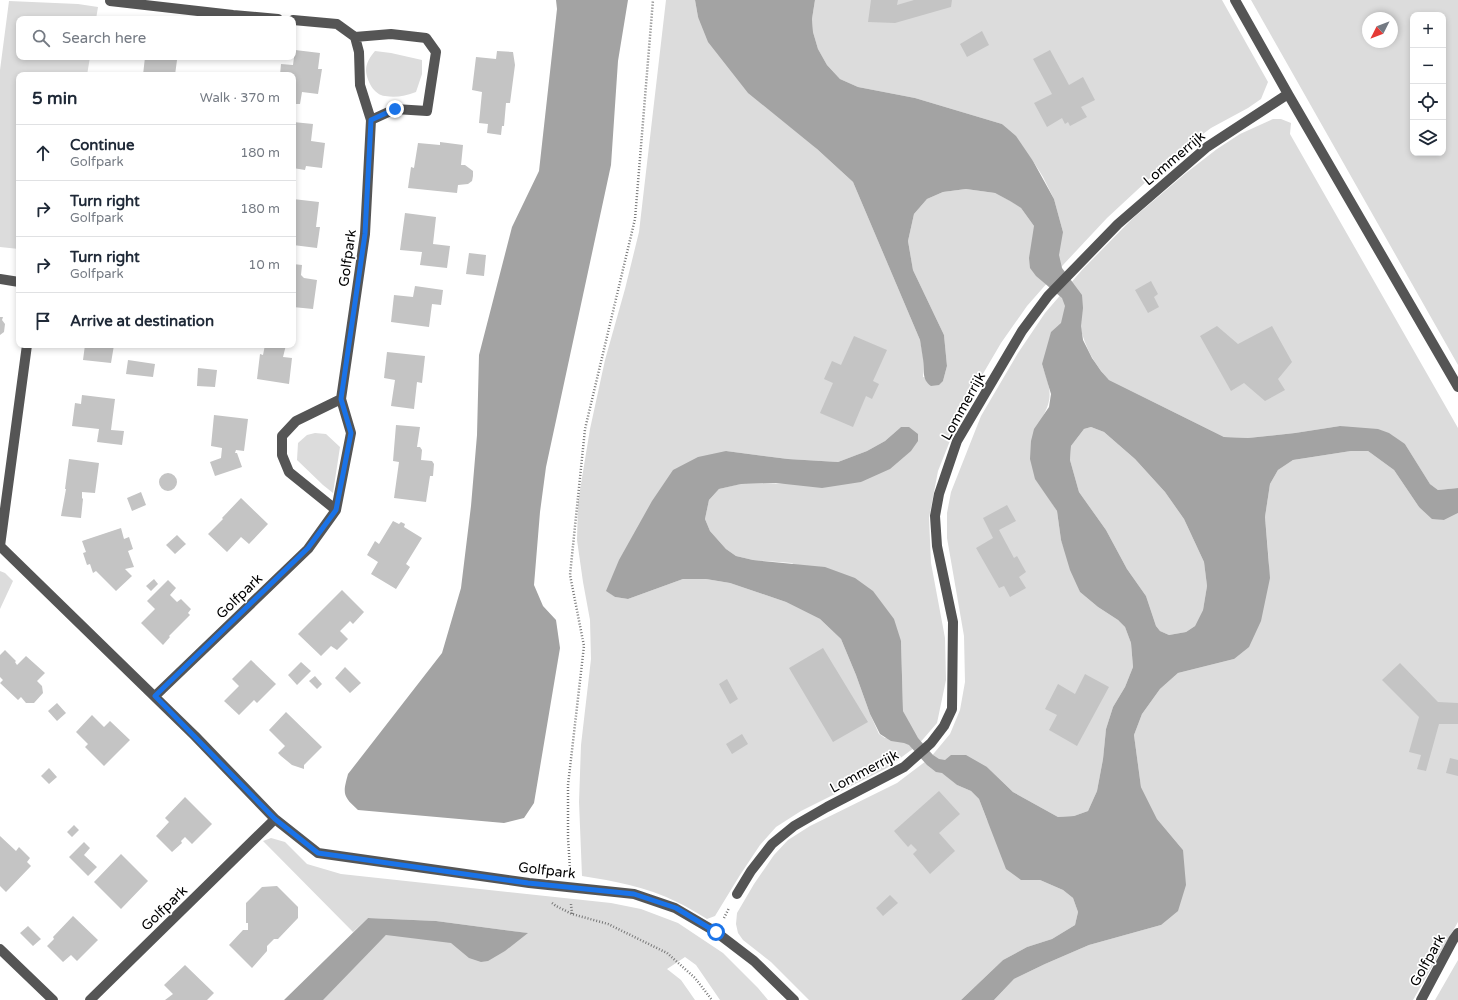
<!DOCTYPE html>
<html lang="en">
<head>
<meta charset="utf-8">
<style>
	:root { --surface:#fff; --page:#f6f6f7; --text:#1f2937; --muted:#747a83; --line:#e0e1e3 }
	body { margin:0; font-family:"Varela Round",sans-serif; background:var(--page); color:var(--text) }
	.controls { position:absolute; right:12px; top:12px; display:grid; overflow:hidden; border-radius:8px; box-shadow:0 2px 6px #0003 }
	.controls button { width:36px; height:36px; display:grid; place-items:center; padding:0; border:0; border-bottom:1px solid var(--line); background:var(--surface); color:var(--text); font:20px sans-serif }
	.compass { position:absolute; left:1362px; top:12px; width:36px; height:36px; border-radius:50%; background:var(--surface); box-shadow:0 2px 6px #0003; rotate:228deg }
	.stop { position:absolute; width:12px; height:12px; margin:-9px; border:3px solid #1a73e8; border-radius:50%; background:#fff }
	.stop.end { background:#1a73e8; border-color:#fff; box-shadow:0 1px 4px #0008 }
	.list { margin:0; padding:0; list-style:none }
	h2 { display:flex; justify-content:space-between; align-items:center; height:52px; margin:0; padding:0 16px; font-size:17px }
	h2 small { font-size:13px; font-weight:400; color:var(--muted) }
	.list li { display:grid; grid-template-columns:26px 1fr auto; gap:12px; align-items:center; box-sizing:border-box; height:56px; padding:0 16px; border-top:1px solid var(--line) }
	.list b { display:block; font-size:15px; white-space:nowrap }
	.list p { margin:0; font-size:13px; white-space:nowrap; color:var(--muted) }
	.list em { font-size:13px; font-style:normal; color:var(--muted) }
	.icon { flex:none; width:22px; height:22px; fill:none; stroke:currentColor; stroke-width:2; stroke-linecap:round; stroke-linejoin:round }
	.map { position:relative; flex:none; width:1458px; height:1000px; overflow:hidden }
	.search { position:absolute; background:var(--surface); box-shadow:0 2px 6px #0003; left:16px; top:16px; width:280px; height:44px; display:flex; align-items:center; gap:10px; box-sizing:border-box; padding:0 14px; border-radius:8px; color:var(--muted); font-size:15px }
	.panel { position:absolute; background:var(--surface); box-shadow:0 2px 6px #0003; left:16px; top:72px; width:280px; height:276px; border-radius:8px }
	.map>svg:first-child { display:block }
	.green { fill:#dcdcdc; fill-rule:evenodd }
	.water { fill:#a3a3a3; fill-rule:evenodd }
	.building { fill:#c4c4c4 }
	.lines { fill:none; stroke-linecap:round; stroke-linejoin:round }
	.path { stroke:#777; stroke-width:2.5; stroke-dasharray:1 2; stroke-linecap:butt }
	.minor { stroke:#555; stroke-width:10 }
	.route { stroke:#1a73e8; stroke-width:5 }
	.labels { text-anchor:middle; stroke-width:3.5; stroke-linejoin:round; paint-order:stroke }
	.street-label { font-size:14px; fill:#000; stroke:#fff }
</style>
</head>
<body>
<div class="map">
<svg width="1458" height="1000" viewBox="0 0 1458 1000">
	<rect width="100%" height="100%" fill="#fff"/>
	<path class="green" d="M666,0H695L698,17L817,149L853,182L920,340L924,361L923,377L943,381L947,366L944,335L913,270L908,241L914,214L927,199L943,192L966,189L995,193L1011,201L1021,208L1034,226L1063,232L1054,199L1043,177L1033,161L1002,124L915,98L858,87L840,79L827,65L818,49L813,32L812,19L815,0H1222L1268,82L1261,99L1248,108L1211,128L1176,154L1107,218L1063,265L1027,306L1001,343L963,408L938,471L929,518L931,563L945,638L946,680L937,723L918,745L887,768L801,811L776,827L760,845L740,875L715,916L707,919C697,913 688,907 677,902C647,887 614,881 582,876L579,802L581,745L591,659L590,620L583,582L577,540L578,502L590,429L605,360L625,289L639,232ZM901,427L861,482L740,484L719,489L709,500L705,519L710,531L726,549L736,556L753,560L792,563L901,641L903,711L909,723L885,738L879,734L870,714L856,675L841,639L820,619L786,602L730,583L706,579H683L628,599L615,597L607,591L726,451L788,459L838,462L867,451L885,441Z
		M1251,0H1458V365ZM1413,15H1443V153H1413ZM1368,18H1392V42H1368Z
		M9,1L78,4L98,7L96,19H19V57H90L87,75H19V249L0,247V70Z
		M375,51L391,53L422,60V74L416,92C405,96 396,98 385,96C374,95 367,81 366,71C366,63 370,57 375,51Z
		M1273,119H1281L1291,123L1290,134L1458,428V488L1438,490L1430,484L1405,444L1340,426L1295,433L1248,438L1224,437L1109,380C1094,364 1085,347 1080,326L1042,364C1049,387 1055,395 1042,418L1048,497L1057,511L1061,540L1080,592L1098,607L1118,620L1125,627L1131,643L1133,667L1125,687L1113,707L1106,729L1103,759L1097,791L1088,811L1074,816L1058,817L1013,792L987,767L941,766L943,773L957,785L971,791L979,799L987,820L1021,879L1040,880L1063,890L1073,898L1078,912L1075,925L1052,939L1027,947L1003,960L961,1000H809L771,962L743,940L738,933L736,924L737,913L754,884L774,855L788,840L810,826L897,783L930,758L950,734L960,710L965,682L964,636L947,538V513L951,492L981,416L1018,353L1045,313L1082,270L1132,219L1186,173L1217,149L1240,134Z
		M1091,427L1104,432L1135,459L1165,492L1184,519L1204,562L1207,586L1203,610L1195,626L1186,632L1169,635L1160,631L1156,626L1146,596L1127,569L1106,530L1079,492L1070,460L1071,446L1084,429Z
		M315,433L326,434L340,447L333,493L323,485L297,460L298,443L307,435Z
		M1351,451H1368L1379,459L1394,470L1419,507L1439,519L1444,520L1458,513V922L1413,1000H994L1014,979L1045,964L1089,945L1161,925L1183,850L1157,819L1141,787L1134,735L1142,714L1160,689L1178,673L1234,659L1269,564L1265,517L1270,484L1278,470L1293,460Z
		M0,571L5,573L13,581L0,609Z
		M271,838L285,842L307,864L341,874L611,903L641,909L678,923L723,953L758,988L768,1000H720L696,965L685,957L667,969L681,980L695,1000H317L386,935L527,933L436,921L368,918L353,932L263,841Z
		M1458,960V1000H1435Z"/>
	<path class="water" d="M556,0H628L618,61L611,165L546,467L540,512L534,585L543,606L556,620L560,648L534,803L524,818L504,823L358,810C342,796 343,793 348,774L442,653L461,588L471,506L477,435L479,355L512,227L539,171L557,9Z
		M695,0H815L812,19L813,32L818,49L827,65L840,79L858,87L915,98L1002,124L1016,136L1033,161L1054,199L1063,232L1059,255L1062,268L1082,295L1083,308L1081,326L1083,340L1092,358L1101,371L1109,380L1224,437L1248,438L1295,433L1340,426L1378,429L1389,433L1405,444L1430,484L1438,490L1458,488V513L1444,520L1432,519L1419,507L1394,470L1368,451H1351L1293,460L1278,470L1270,484L1265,517L1270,578L1261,621L1249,647L1234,659L1178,673L1160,689L1142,714L1134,735L1141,787L1157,819L1183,850L1186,885L1178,911L1161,925L1089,945L1045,964L1014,979L994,1000H961L1003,960L1027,947L1052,939L1075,925L1078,912L1073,898L1063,890L1040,880H1021L1006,869L979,799L971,791L957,785L942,773L936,772L927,765L909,745L904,743L891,741L880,734L870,714L856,675L841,639L820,619L786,602L730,583L706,579H683L628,599L615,597L606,591L619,560L652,501L673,470L698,457L726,451L788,459L838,462L867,451L885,441L901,427H909L918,434V441L911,451L890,469L861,482L822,488L776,483L741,484L719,489L709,500L705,519L710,531L726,549L736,556L753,560L825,567L855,578L873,591L894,619L901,641L903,711L918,738L933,755L939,759L945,760L951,755H966L987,767L1013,792L1058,817L1074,816L1088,811L1097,791L1103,759L1106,729L1113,707L1125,687L1133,667L1131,643L1125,627L1118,620L1098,607L1080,592L1070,570L1061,540L1057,511L1035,479L1030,459L1031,441L1034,429L1049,407L1051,394L1042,364L1051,332L1061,323L1065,306L1062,298L1036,276L1030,268L1029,258L1034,226L1021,208L1010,201L995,193L966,189L943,192L927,199L914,214L908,241L913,270L944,335L947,366L943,381L939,385L931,386C921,379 925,370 923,359C922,353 921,346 920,340L853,182L817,149L748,93L708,42L698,17ZM1091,427L1104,432L1135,459L1165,492L1184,519L1204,562L1207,586L1203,610L1195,626L1186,632L1169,635L1160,631L1156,626L1146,596L1127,569L1106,530L1079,492L1070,460L1071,446L1084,429Z
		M368,918L436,921L528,933L505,951L488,961L481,962L469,958L451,943L386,935L323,1000H284Z"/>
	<path class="building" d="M871,0H898L897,5L914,0H952L951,7L895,23L868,22Z
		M982,31L989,45L967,57L960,44Z
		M295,50L320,53L318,69H322L318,94L302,92L300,104H293V75H280L281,64L293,65Z
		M1050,50L1069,85L1083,77L1095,100L1081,107L1087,117L1070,126L1068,122L1065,124L1062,118L1047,127L1034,103L1052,94L1033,59Z
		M497,51L513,52L515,65L510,103H506L504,126H502L501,135L487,133L488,124L479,123L482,92L472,90L476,57L496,59Z
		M145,57L177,60L175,75H143Z
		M293,122L313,124L311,141L325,143L322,168L306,166L305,170L293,168Z
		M440,142L463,145L461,165H465L473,171V176L472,181L468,184L458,185L457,193L408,188L411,167L414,168L418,143L440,145Z
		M293,199L319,202L316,227H320L317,248L293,245Z
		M405,213L436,217L433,244L450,246L447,268L420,265L422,252L400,250Z
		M469,253L486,255L484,276L466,274Z
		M293,264L302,265L301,275L304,278L317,280L313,309L293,307Z
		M1151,281L1158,294L1154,297L1159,307L1148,313L1135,290Z
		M415,286L443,290L441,305L432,304L429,327L391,322L394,295L413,297Z
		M0,317H3L2,320L5,324L4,332L0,335Z
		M1217,326L1238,344L1272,326L1292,362L1278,379L1285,390L1265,401L1244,383L1231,391L1200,336Z
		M854,336L887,350L873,381L879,384L872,399L866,396L853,427L820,413L833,383L824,379L832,361L841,365Z
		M85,345H114L111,363L83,360Z
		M265,345H286L283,357L292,358L289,384L257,379L260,354L263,355Z
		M387,352L425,356L422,383L417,382L414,409L391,406L395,380L384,378Z
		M128,360L155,364L153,377L126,374Z
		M198,368L217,370L215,387L197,386Z
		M82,395L115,399L111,430L124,431L122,445L97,442L99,429L72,426L75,403L81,404Z
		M214,415L248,419L244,451L236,450L235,453H237L242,467L215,476L210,462L221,458L222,448L211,446Z
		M396,425L420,427L417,447H420L422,450L421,460L432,461L434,464L433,476H430L426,502L394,498L399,462L393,461Z
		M69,459L99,463L95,493L82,492V498L83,499L81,518L61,516L66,489H65Z
		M159 482a9 9 0 1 1 18 0a9 9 0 1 1-18 0Z
		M141,492L146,505L132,511L127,498Z
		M241,498L268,524L249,544L241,537L227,552L208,534L223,519L222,518Z
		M1007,505L1016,521L999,530L1014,558L1017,556L1026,572L1019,577L1026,588L1010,597L1004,586L999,588L976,548L993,538L983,518Z
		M393,521L399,524L401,522L405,524L404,527L422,538L406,564L410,567L396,589L371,574L378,562L367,555L375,541L379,544Z
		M121,528L124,539L129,537L133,549L128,551L134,567L125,569L132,576L116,591L96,571L93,573L90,564L87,565L83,553L86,552L82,541Z
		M177,535L186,544L175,554L166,545Z
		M154,579L158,584L151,591L146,586Z
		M168,580L176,588L170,595L177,602L181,599L191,609L188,613L190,615L169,636L170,637L163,645L141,623L155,609L147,601Z
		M342,590L364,612L353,624L350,621L340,631L348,639L337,650L331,646L321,656L298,634Z
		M823,648L868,722L833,742L789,668Z
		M5,650L16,661L15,662L17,665L26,656L45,673L37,681L42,686L43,693L34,703H26L21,697L18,700L0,683L3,680L0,677V655Z
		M251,660L276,684L257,703L254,700L239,715L224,701L239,686L232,679Z
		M301,662L311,671L297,685L288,675Z
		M1400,663L1438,702L1458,703V724H1439L1426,771L1417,769L1421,755L1409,752L1419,717L1382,680Z
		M345,667L361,683L350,693L335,678Z
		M1085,674L1109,687L1077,746L1049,730L1057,715L1045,709L1058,684L1075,694Z
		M315,676L322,684L317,689L309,681Z
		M727,679L738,699L730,704L719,684Z
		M57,703L66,713L57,721L48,711Z
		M286,712L322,747L304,765V769L292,765L281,756L278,753L285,746L269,730Z
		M92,715L104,727L110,721L130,740L104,766L85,747L88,744L76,732Z
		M742,734L748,744L732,754L726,744Z
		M1450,758L1458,760V776L1446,773Z
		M49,768L57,777L49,784L41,776Z
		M939,791L960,814L939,833L955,851L930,874L913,854L917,850L911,844L908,847L894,831Z
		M185,797L212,824L192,844L185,837L181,841L182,843L172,852L156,836L169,822L165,818Z
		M74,825L79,830L72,837L67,832Z
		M0,836L16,851L19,847L30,858L27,862L31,866L6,892L0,886Z
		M84,842L90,848L84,855L97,867L88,876L69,857Z
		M121,854L148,881L121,909L94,882Z
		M277,886L298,907V918L278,939H274L267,946V951L252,968L229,945L243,930H248V923H246V903L262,887Z
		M890,895L898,903L883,916L876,908Z
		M73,916L98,940L77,961L71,955L63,962L47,946L54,939L53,937Z
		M28,926L41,939L33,946L20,933Z
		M185,965L214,993L207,1000H165L173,994L164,985Z"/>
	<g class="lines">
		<path class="path" d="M570,869L568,838V785L584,646L570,575L585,429L635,219L653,0
			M552,903L556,906L572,914L608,924L667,953L695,978L712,1000
			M571,904L572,914
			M724,918L729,908"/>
		<path class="minor" d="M110,1L233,15L278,19
			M355,37L391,34L426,38L436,52L427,111L395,109L371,120
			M1288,94L1458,387
			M0,279L19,282
			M336,510L289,472L282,455V436L296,421L341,399
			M0,546L195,736L275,819L318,853L529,883L634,894L675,908L716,932L754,961L794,1000
			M0,546L27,345
			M155,696L308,549L336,510L351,433L341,399L365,234L371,120L360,85L359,52L355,37L337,24L293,20
			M737,894L751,871L772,844L794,826L827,807L904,767L931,743L944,726L952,709L953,622L937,546L935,516L939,494L957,441L1022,331L1048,296L1118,224L1207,147L1288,94L1235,0
			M0,949L53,1000
			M90,1000L275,819
			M1421,1000L1453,940L1458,933"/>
	</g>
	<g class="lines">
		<path class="route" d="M395,109L371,120L365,234L341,399L351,433L336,510L308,548L155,696L275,819L318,853L528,883L634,894L676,908L716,932"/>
	</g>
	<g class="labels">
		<g class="street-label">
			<text transform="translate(1174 158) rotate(-40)" y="5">Lommerrijk</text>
			<text transform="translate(347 258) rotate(-82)" y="5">Golfpark</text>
			<text transform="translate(963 406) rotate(-61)" y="5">Lommerrijk</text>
			<text transform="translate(239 596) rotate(-44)" y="5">Golfpark</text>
			<text transform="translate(864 771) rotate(-28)" y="5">Lommerrijk</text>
			<text transform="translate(547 870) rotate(7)" y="5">Golfpark</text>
			<text transform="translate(164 908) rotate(-44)" y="5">Golfpark</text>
			<text transform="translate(1427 960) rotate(-61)" y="5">Golfpark</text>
		</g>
	</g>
</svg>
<div class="controls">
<button>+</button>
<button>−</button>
<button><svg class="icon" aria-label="locate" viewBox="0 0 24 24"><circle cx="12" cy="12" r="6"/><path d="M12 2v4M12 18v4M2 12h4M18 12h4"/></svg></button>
<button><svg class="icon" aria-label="layers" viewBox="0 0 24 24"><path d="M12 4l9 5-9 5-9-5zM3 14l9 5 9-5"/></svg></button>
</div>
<svg class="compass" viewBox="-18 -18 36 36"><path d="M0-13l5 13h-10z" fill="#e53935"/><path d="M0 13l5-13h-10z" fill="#747a83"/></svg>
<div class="stop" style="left:716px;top:932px"></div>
<div class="stop end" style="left:395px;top:109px"></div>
<div class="search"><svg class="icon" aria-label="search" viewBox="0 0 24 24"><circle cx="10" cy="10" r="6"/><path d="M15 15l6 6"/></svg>Search here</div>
<section class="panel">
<h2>5 min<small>Walk · 370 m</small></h2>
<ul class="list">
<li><svg class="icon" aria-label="ahead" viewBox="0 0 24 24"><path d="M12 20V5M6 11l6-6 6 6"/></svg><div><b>Continue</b><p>Golfpark</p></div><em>180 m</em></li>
<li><svg class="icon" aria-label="right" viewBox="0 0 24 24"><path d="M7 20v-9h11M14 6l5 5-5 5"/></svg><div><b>Turn right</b><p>Golfpark</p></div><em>180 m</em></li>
<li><svg class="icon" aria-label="right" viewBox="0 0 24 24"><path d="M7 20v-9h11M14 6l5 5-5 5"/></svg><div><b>Turn right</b><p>Golfpark</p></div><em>10 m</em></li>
<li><svg class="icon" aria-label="arrive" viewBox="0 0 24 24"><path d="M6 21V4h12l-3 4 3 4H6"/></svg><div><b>Arrive at destination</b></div></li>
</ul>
</section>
</div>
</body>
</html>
